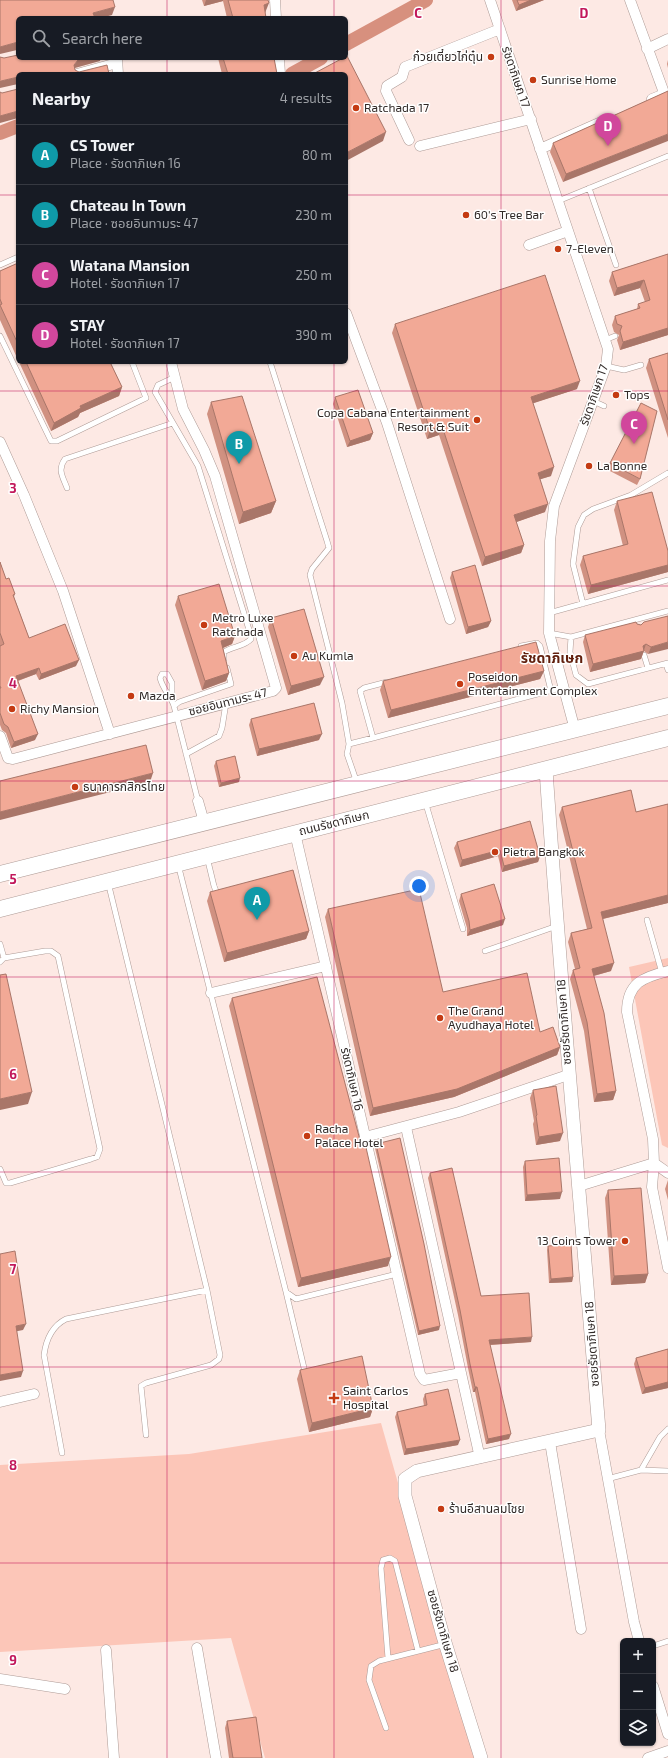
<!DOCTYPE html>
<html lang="en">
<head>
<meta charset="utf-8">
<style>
	:root { --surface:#171b24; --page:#20242c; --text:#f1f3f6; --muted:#9ea1a6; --line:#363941; --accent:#b45309 }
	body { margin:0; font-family:"Exo 2","Noto Sans Thai",sans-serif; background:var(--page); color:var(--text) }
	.controls { position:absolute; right:12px; bottom:12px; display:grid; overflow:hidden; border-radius:6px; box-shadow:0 1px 3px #0004 }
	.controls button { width:36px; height:36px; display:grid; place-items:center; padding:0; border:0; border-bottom:1px solid var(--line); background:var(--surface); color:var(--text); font:20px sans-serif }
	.you { position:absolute; left:419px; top:886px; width:14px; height:14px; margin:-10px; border:3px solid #fff; border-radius:50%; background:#1a73e8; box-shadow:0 0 0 6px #1a73e833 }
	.badge { display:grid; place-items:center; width:26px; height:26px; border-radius:50%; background:var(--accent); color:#fff; font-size:13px; font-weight:700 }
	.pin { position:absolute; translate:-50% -33px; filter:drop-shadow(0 1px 2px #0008) }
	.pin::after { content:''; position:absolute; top:21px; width:14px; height:12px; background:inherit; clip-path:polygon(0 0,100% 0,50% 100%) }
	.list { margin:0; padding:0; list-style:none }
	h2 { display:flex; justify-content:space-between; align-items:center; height:52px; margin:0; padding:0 16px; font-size:17px }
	h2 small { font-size:13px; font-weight:400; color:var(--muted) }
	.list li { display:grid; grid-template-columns:26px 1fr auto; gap:12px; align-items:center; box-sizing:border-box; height:60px; padding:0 16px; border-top:1px solid var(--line) }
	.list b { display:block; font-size:15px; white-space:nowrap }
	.list p { margin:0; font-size:13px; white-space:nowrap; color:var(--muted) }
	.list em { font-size:13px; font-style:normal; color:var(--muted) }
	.icon { flex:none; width:22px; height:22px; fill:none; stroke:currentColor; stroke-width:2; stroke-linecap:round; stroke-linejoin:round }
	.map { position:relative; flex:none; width:668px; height:1758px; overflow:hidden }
	.search { position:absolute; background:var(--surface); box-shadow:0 1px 3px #0004; left:16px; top:16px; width:332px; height:44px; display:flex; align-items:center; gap:10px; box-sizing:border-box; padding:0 14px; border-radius:6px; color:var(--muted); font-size:15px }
	.panel { position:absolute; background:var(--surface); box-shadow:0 1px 3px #0004; left:16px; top:72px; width:332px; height:292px; border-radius:6px }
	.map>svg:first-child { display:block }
	.green { fill:#fcc6b8 }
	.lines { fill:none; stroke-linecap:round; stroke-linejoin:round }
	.canal { stroke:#d7907e; stroke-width:14 }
	.service-casing { stroke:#ae9b96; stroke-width:6 }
	.minor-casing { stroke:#ae9b96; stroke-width:11 }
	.tertiary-casing { stroke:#ae9b96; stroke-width:14 }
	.primary-casing { stroke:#ae9b96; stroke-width:17 }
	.service { stroke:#fff; stroke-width:5 }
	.minor { stroke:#fff; stroke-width:10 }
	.tertiary { stroke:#fff; stroke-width:13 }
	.primary { stroke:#fff; stroke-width:16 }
	.wall { fill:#d09181 }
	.shaded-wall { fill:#a97669 }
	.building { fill:#f2a996; stroke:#a97669 }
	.grid { fill:none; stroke:#c2185b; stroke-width:1; stroke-opacity:0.55 }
	.poi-dot { fill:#c43b13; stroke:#fff; stroke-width:1.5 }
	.labels { text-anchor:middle; stroke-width:3; stroke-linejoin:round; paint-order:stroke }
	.poi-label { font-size:12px; fill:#302927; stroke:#fff; text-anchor:start }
	.street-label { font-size:12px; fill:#302927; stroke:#fff }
	.quarter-label { font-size:14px; font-weight:bold; fill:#611f0d; stroke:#fff }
	.grid-label { font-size:13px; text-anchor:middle; font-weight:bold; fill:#c2185b; stroke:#fff; stroke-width:3; stroke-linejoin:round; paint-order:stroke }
</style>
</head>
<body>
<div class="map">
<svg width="668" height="1758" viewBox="0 0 668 1758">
	<rect width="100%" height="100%" fill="#fde9e4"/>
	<path class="green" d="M668,958V1148L662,1145L629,967Z
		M381,1423L476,1758H265L231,1638L0,1652V1465L189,1454Z"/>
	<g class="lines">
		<path class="canal" d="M346,44L426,0
			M292,74L321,58
			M0,133L18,126"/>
		<defs>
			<path id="service" d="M589,188L616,265
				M558,201L668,156
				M0,265L18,257
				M0,336L51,441H57L146,398L132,362
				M605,340L615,336
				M270,362L327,541L329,548L312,569L310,575L342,703L349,744
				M606,366L624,370L641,365
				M175,377L158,385L155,392L198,466L251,636V639C244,647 232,646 224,652V659
				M593,401L604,406
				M67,488C63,477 57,470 65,459L173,423
				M583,604L573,564L578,527L584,515L593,509L631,495L668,473
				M549,613L668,580
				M549,633L571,637L668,611
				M571,637L570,652L576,675L588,684L668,663
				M521,646L537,643L540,646L551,691
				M644,655L648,668
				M666,664L668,670
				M387,682L364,688L360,691L373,738L564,687
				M172,699V683L167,674H162L160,678C163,690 171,696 174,706
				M186,754L219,736L222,728L226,703
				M357,783L347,754L349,744L373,738
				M198,801L174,706L179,702L231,684L227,668
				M425,801L463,929
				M207,857L214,886L216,891L221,893
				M178,864L286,1292L296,1299L397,1274
				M647,920L662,973
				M0,944L4,958
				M485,951L557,926
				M0,962L4,958L45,951H51L58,956L100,1149L97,1157L91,1159L10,1183H6L0,1169
				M286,1292L305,1372
				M146,1435L141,1386L146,1383L211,1365L219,1359L220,1355L207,1290
				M62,1453L44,1355C46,1340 52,1326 66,1319L207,1290L108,882
				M641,1470L660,1437L668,1429
				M607,1479L641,1470L668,1471
				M653,1646L668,1641
				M388,1658L381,1568L383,1560L390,1558L395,1561L418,1651
				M386,1728L369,1680L371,1666L379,1661L446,1644"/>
			<path id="minor" d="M275,0L276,18
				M490,0L608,349L606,366L554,506L550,541L549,633L575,730
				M630,0L663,90L662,95L652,99
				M647,49L668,39
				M117,58L118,74
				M279,58L280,74
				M77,74L117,63
				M409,140L386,91L387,86L402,77L405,67L500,29
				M420,146L531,119
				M540,149L601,122
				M529,245L568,231
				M346,313L387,423L450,619
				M0,442L24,495L63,591L110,734
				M0,736L8,758L13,759L273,691L276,688L215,476L204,450L183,409L171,362
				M198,801L204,822
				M295,833L420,1374L424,1380L461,1373
				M668,971C643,977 627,983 627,1012L653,1139L654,1163L668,1173
				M211,993L326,966
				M406,1127L480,1458
				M365,1137L459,1112L568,1075
				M579,1186L654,1163L652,1187L668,1268
				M0,1402L34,1394
				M599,1430L634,1622L639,1641
				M550,1442L581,1629
				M197,1648L216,1758
				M106,1650L114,1758
				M0,1679L65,1689
				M653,1686L668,1734
				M648,1758L668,1751"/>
			<path id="tertiary" d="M481,1758L443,1636L405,1496V1479L417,1471L599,1430C581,1210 561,990 546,770"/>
			<path id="primary" d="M0,874L668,706
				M0,909L668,738"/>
		</defs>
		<use href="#service" class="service-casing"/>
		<use href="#minor" class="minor-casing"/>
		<use href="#tertiary" class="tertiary-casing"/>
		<use href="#primary" class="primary-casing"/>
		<use href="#service" class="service"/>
		<use href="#minor" class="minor"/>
		<use href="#tertiary" class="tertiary"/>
		<use href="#primary" class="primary"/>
	</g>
	<path class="wall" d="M202,0H268L265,13L266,18H227L223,1L204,6Z
		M512,0H544L516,11Z
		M218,58H274L277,74H222Z
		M668,60V68L667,64Z
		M668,91L563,182L550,152L553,143Z
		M668,254V335L620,350L617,340L619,335L614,332L612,325L615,316L637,309L638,304L645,302L640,288L614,296L609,281L612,272Z
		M18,263V360L0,320V271Z
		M395,324L577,389L533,403L551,476L540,479L545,512L516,522L524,545L521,553L482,566L439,435L427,439L392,333Z
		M668,353V438L646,368L649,359Z
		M19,362H110L122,387L119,396L80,413L78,417L51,431Z
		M335,397L373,433L370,440L347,447L333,404Z
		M211,402L276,501L271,513L239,524L207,414Z
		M610,463L640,479L637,485L608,470Z
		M617,501L668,551V572L588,594L580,565L583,556L623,546L614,510Z
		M0,562L6,579L15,594L14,597L29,638L76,666L39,680L36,674L18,681L35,740L11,748L6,733L2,730L0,725Z
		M452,572L491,621L488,627L466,634L450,578Z
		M178,596L235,636L232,644L223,648L229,673L226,681L202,690L175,605Z
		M668,616L648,654L644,651L641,659L590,672L583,642L585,635L637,624L641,625Z
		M271,618L320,685L288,695L268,627Z
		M544,671L540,679L388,718L380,690L383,681Z
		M251,719L319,740L257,756L249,725Z
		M216,761L239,782L219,787L214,766Z
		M668,804V903L603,919L611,971L594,976L616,1091L613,1100L594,1102L584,1031L570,979L573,970L575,969L568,942L571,933L587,929L559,815L562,807L636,812Z
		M457,842L540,856L538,862L502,872L498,856L460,867L454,848Z
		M210,892L309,931L306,939L224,962L207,901Z
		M461,894L503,925L467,936V928L459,901Z
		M328,909L443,992L540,1032L560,1047L557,1055L454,1097L370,1116L325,917Z
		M232,998L388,1266L298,1287L229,1006Z
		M533,1090L560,1141L536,1145L533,1124L534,1121L530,1098Z
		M376,1144L439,1330L418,1335L375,1148Z
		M525,1161L560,1199L525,1201L523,1167Z
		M430,1173L481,1296L531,1342L490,1345L509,1439L486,1444L475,1392H473L468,1368L458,1315L428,1178Z
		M668,1180V1200L665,1189Z
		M608,1190L648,1274L645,1283L611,1285L605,1198Z
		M548,1246L573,1277L572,1282L549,1283L547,1250Z
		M668,1349V1388L642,1394L634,1364L636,1358Z
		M300,1370L373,1408L370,1417L309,1432L297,1379Z
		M425,1394L458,1445L404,1455L395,1417L397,1412L424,1406L423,1399Z
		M227,1721L262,1758H229L225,1728Z"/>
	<path class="shaded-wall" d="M206,0H223V1L204,6Z
		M531,0H544L516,11L519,5Z
		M269,3L265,13L264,5Z
		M115,7L112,15L101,18H91L93,13Z
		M18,42V46L17,50L0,54V47Z
		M85,58H101L100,61L75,68L71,73L74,65L78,60Z
		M18,77V84L0,88V82L1,81Z
		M18,111V118L0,123V116Z
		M386,132L383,141L346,161V153Z
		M668,134V141L563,182L566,174Z
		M644,280L640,288L614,296L617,288Z
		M668,328V335L620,350L623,342Z
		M580,381L577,389L528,405L531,397Z
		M122,387L119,396L80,413L78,417L51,431L54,423L80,406Z
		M442,426L439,435L427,439L430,430Z
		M373,433L370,440L347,447L350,441Z
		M554,467L551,476L535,481L538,473Z
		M276,501L271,513L239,524L243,512Z
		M548,504L545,512L511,524L514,515Z
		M524,545L521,553L482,566L485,557Z
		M668,565V572L588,594L591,585Z
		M491,621L488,627L466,634L468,627Z
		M235,636L232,644L218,650L221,641Z
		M668,642V649L648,654L651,647Z
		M646,644L641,659L590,672L593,664L643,646Z
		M79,660L76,666L39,680L41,674Z
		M39,668L36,674L14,682L16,676Z
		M544,671L540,679L388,718L391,710Z
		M229,673L226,681L202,690L205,681Z
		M324,677L320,685L288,695L291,686Z
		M38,734L35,740L11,748L14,742Z
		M322,734L319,740L257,756L259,749Z
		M153,773L150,782L0,820V812Z
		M240,778L239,782L219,787L221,783Z
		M500,850L498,856L460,867L462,860Z
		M540,856L538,862L502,872L504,866Z
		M668,895V903L598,920L601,912Z
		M505,919L503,925L467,936L470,930Z
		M309,931L306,939L224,962L227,953Z
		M614,963L611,971L589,977L592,969Z
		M560,1047L557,1055L454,1097L370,1116L373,1108Z
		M616,1091L613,1100L594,1102L597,1094Z
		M32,1092L28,1104L0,1110V1099Z
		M563,1133L560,1141L536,1145L539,1137Z
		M562,1192L560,1199L525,1201L527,1195Z
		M391,1257L388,1266L298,1287L301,1278Z
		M648,1274L645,1283L611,1285L614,1276Z
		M573,1277L572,1282L549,1283L551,1279Z
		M26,1324L23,1330L13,1332L16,1326Z
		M440,1326L439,1330L418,1335L419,1331Z
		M532,1337L531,1342L487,1345L489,1340Z
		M23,1371L21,1377L0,1381V1375Z
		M668,1382V1388L642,1394L645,1388Z
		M475,1387H477L475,1392H473Z
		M373,1408L370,1417L309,1432L312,1423Z
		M511,1434L509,1439L486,1444L488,1439Z
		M460,1440L458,1445L404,1455L406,1449Z"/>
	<path class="building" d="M0,0H113L115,7L93,13L95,18H18V42L0,47Z
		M228,0H268L269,3L264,5L266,18H233Z
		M517,0H531L519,5Z
		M18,55V58H85L78,60L74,65L75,70L79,72L107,65L109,74H18V77L1,81L0,82V57L4,58Z
		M346,56H347L386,132L346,153V74H313L343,58H346Z
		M223,58H274L277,74H228Z
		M18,89V111L0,116V92L2,93Z
		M668,91V134L566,174L553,143Z
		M668,254V328L623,342L620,331L622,326L617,324L615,316L640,308L638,304L650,300L644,280L617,288L612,272Z
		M18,263V344L0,305L2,304L0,299V271Z
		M545,275L580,381L531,397L554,467L538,473L548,504L514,515L524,545L485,557L442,426L430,430L395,324Z
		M668,353V420L649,359Z
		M26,362H110L122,387L80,406L81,408L54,423Z
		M358,390L373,433L350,441L335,397Z
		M242,396L276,501L243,512L211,402Z
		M641,403L657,411L640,479L610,463Z
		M652,492L668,551V565L591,585L583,556L628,544L617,501Z
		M0,562L6,579L9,578L15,594L13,595L29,638L65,624L79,660L41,674L39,668L16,676L38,734L14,742L8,727L4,724L0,713V688H1L0,686V646L4,644L0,633Z
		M475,565L491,621L468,627L452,572Z
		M219,584L235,636L221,641L229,673L205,681L178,596Z
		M304,609L324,677L291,686L271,618Z
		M668,616V642L651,647L646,644L643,646L644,651L593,664L585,635L636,622L637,624L641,625L644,622Z
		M536,642L544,671L391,710L383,681Z
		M314,703L322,734L259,749L251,719Z
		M146,745L153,773L0,812V781Z
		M235,756L240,778L221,783L216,761Z
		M631,790L636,812L668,804V895L601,912L614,963L592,969L604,1013L616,1091L597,1094L587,1022L573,970L580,968L571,933L592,928L562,807Z
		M530,821L540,856L504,866L500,850L462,860L457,842Z
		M293,870L309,931L227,953L210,892Z
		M494,884L505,919L470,930L469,921L461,894Z
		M419,889L443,992L527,973L540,1032L553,1027L560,1047L457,1089L373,1108L328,909Z
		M6,974L32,1092L0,1099V975Z
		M317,977L361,1144L365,1143L391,1257L301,1278L232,998Z
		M556,1086L563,1133L539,1137L536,1116L537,1115L533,1090Z
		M400,1138L424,1244L440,1326L419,1331L376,1144Z
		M559,1158L562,1192L527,1195L525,1161Z
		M452,1168L481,1296L529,1293L532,1337L489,1340L511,1434L488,1439L477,1387H475L470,1364L460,1310L430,1173Z
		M641,1188L648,1274L614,1276L608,1190Z
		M571,1244L573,1277L551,1279L548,1246Z
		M15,1251L26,1324L16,1326L23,1371L0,1375V1254Z
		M668,1349V1382L645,1388L636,1358Z
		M362,1356L373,1408L312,1423L300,1370Z
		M448,1389L460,1440L406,1449L397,1412L427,1405L425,1394Z
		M256,1717L262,1758H233L227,1721Z"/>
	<path class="grid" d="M167,0V18M334,0V18M501,0V1758M167,58V74M334,58V74M0,195H18M346,195H668M167,362V1758M334,362V1758M0,391H668M0,586H668M0,781H668M0,977H668M0,1172H668M0,1367H668M0,1563H668"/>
	<g class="poi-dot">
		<circle cx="491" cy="57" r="4"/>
		<circle cx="533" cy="80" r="4"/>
		<circle cx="356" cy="108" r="4"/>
		<circle cx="466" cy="215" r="4"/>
		<circle cx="558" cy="249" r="4"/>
		<circle cx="616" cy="395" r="4"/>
		<circle cx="477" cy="420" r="4"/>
		<circle cx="589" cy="466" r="4"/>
		<circle cx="204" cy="625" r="4"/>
		<circle cx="294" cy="656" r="4"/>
		<circle cx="460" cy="684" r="4"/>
		<circle cx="131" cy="696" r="4"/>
		<circle cx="12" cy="709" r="4"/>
		<circle cx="75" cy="787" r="4"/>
		<circle cx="495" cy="852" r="4"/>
		<circle cx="440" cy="1018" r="4"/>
		<circle cx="307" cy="1136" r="4"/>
		<circle cx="625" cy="1241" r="4"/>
		<path d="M332 1392h4v4h4v4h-4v4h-4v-4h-4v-4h4z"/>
		<circle cx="441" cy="1509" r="4"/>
	</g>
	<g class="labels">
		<g class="poi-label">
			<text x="483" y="61" text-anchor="end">ก๋วยเตี๋ยวไก่ตุ๋น</text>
			<text x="541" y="84">Sunrise Home</text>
			<text x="364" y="112">Ratchada 17</text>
			<text x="474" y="219">60's Tree Bar</text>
			<text x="566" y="253">7-Eleven</text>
			<text x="624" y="399">Tops</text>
			<text x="469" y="417" text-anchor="end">Copa Cabana Entertainment<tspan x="469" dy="14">Resort &amp; Suit</tspan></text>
			<text x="597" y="470">La Bonne</text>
			<text x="212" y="622">Metro Luxe<tspan x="212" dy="14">Ratchada</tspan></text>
			<text x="302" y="660">Au Kumla</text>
			<text x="468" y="681">Poseidon<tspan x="468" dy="14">Entertainment Complex</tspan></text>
			<text x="139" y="700">Mazda</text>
			<text x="20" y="713">Richy Mansion</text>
			<text x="83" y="791">ธนาคารกสิกรไทย</text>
			<text x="503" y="856">Pietra Bangkok</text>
			<text x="448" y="1015">The Grand<tspan x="448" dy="14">Ayudhaya Hotel</tspan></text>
			<text x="315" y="1133">Racha<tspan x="315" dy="14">Palace Hotel</tspan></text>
			<text x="617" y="1245" text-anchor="end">13 Coins Tower</text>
			<text x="343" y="1395">Saint Carlos<tspan x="343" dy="14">Hospital</tspan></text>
			<text x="449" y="1513">ร้านอีสานลมโชย</text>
		</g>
		<g class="street-label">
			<text transform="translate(516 77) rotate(71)" y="4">รัชดาภิเษก 17</text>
			<text transform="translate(594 395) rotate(-71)" y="4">รัชดาภิเษก 17</text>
			<text transform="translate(228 702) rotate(-14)" y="4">ซอยอินทามระ 47</text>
			<text transform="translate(334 823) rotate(-14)" y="4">ถนนรัชดาภิเษก</text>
			<text transform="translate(564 1022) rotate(-94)" y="4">ซอยรัชดาภิเษก 18</text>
			<text transform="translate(352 1079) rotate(77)" y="4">รัชดาภิเษก 16</text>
			<text transform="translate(592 1344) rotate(-94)" y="4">ซอยรัชดาภิเษก 18</text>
			<text transform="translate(443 1631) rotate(74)" y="4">ซอยรัชดาภิเษก 18</text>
		</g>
		<g class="quarter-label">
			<text x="552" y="663">รัชดาภิเษก</text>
		</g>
	</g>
	<g class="grid-label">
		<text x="418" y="18">C</text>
		<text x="584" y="18">D</text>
		<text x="13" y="493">3</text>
		<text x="13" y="688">4</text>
		<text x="13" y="884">5</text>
		<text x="13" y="1079">6</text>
		<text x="13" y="1274">7</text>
		<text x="13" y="1470">8</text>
		<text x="13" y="1665">9</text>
	</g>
</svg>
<div class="controls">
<button>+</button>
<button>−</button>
<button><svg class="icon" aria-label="layers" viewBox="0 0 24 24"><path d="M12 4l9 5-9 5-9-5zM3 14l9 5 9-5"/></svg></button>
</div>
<div class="you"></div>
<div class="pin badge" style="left:257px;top:920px;background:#0f9aa8">A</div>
<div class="pin badge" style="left:239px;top:464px;background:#0f9aa8">B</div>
<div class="pin badge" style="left:634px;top:444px;background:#d1479c">C</div>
<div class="pin badge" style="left:608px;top:146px;background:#d1479c">D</div>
<div class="search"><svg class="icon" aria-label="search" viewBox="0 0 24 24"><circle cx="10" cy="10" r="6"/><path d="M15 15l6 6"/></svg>Search here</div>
<section class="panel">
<h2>Nearby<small>4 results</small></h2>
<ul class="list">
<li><span class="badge" style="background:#0f9aa8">A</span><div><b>CS Tower</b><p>Place · รัชดาภิเษก 16</p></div><em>80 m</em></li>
<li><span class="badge" style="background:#0f9aa8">B</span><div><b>Chateau In Town</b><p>Place · ซอยอินทามระ 47</p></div><em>230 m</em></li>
<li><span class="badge" style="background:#d1479c">C</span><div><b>Watana Mansion</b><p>Hotel · รัชดาภิเษก 17</p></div><em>250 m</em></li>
<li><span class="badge" style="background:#d1479c">D</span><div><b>STAY</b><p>Hotel · รัชดาภิเษก 17</p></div><em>390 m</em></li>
</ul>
</section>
</div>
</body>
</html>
